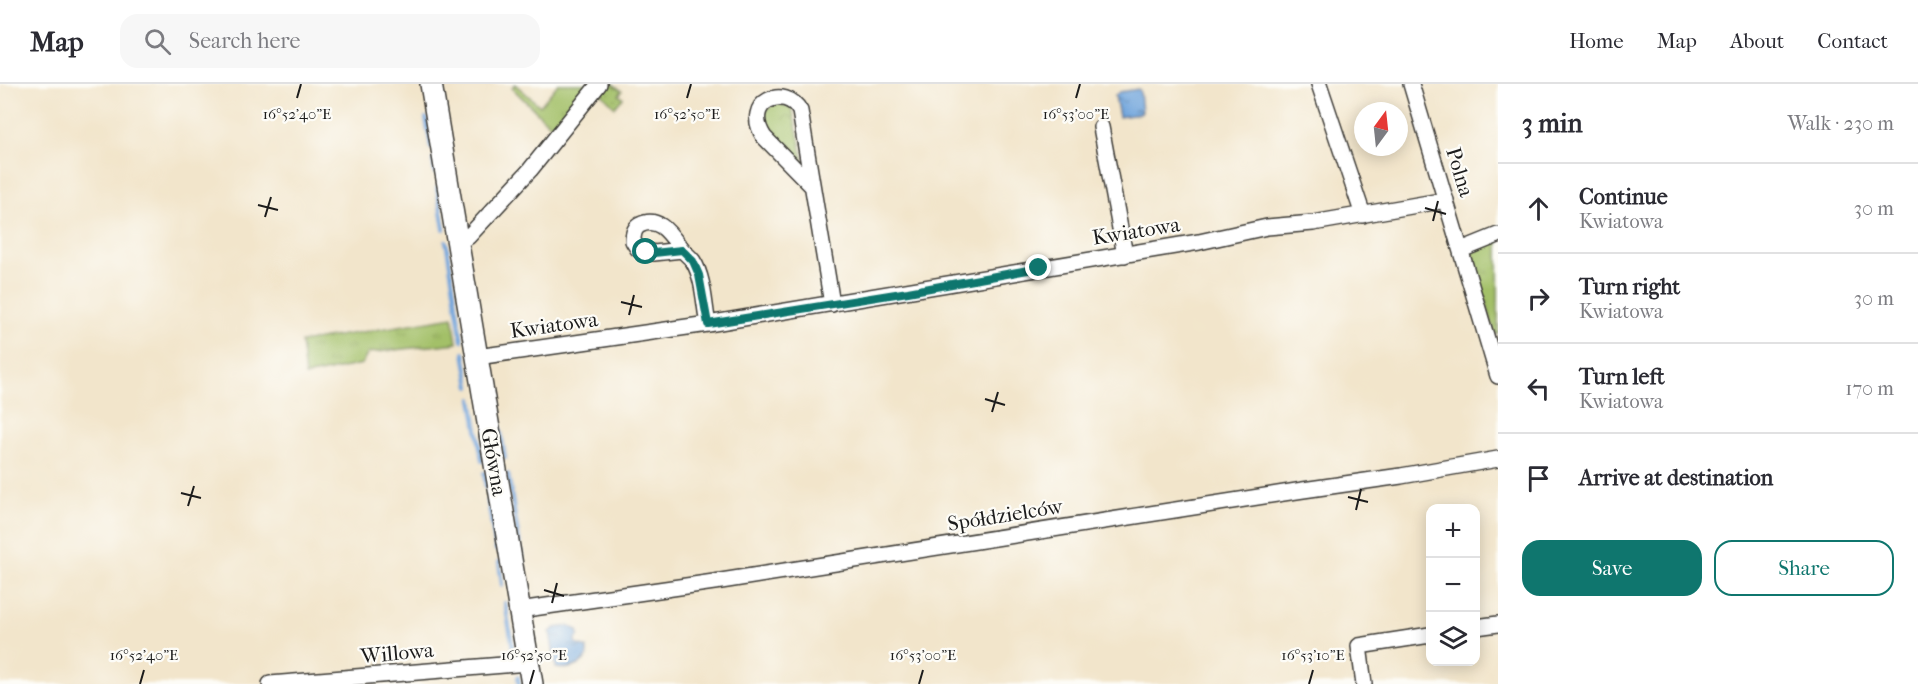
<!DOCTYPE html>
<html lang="en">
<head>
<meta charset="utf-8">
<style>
	:root { --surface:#fff; --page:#f7f7f7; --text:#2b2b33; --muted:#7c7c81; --line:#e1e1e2; --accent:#0f766e }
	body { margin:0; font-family:"IM FELL French Canon",serif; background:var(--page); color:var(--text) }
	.controls { position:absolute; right:18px; bottom:18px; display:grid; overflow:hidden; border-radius:12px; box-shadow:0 3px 15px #0003 }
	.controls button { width:54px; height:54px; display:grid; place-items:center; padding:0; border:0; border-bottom:2px solid var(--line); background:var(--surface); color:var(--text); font:30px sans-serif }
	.compass { position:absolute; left:1354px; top:18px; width:54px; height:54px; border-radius:50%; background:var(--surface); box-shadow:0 3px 15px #0003; rotate:15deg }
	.stop { position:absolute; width:18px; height:18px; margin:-14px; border:4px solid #0f766e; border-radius:50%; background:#fff }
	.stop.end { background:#0f766e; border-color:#fff; box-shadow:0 2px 6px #0008 }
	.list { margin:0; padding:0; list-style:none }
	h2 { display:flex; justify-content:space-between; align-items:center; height:78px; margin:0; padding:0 24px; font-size:26px }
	h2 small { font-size:20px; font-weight:400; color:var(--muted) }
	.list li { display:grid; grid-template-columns:39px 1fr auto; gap:18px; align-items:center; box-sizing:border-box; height:90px; padding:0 24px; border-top:2px solid var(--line) }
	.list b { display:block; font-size:22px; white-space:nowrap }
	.list p { margin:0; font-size:20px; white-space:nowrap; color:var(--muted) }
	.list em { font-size:20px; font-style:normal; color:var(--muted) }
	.actions { display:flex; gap:12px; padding:18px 24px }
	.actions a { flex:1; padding:14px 0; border:2px solid var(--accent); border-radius:18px; text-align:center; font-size:21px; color:var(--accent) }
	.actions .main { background:var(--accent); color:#fff }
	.icon { flex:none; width:33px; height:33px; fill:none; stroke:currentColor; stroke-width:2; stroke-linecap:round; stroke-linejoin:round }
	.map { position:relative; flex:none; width:1498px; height:600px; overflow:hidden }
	header { display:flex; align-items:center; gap:36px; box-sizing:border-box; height:84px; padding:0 30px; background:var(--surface); border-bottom:2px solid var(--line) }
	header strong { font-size:28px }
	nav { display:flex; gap:33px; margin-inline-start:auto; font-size:21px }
	.search { width:420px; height:54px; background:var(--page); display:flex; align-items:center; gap:15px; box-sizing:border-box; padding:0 21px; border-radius:18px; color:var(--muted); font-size:22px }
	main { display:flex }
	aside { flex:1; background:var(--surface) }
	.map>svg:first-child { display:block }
	.grass { fill:url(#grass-tufts); stroke:#606e42; stroke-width:1.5 }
	.park { fill:url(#park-crowns); stroke:#606e42; stroke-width:1.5 }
	.garden { fill:url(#garden-dots); stroke:#606e42; stroke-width:1.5 }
	.water { fill:url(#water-ripples); stroke:#46607c; stroke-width:1.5 }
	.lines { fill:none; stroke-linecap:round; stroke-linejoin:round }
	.stream { stroke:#6fa4dc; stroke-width:4 }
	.street-casing { stroke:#3c3a36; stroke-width:18 }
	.secondary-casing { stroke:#3c3a36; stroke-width:24 }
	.street { stroke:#fff; stroke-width:15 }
	.secondary { stroke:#fff; stroke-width:21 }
	.route { stroke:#0f766e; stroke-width:8 }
	.ticks { fill:none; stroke:#1c1c1c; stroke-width:2 }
	.labels { text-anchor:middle; stroke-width:4.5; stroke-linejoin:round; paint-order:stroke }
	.street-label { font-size:21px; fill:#1c1c1c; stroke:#fdfcf7 }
	.ticks-label { font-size:15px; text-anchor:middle; fill:#1c1c1c; stroke:#fdfcf7; stroke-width:4.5; stroke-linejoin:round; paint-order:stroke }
</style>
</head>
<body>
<header>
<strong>Map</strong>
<div class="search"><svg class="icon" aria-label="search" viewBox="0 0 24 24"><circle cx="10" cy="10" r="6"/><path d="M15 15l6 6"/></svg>Search here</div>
<nav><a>Home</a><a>Map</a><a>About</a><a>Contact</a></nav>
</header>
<main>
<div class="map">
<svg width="1498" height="600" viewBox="0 0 1498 600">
	<defs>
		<pattern id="grass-tufts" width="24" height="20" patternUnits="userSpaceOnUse" patternTransform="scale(1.5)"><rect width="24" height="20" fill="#a3c067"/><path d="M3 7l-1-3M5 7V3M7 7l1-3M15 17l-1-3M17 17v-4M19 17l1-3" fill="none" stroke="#8ca459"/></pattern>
		<pattern id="park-crowns" width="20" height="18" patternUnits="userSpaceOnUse" patternTransform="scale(1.5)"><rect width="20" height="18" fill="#a3c067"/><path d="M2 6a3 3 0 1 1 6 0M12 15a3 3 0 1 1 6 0" fill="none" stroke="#8ca459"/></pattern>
		<pattern id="garden-dots" width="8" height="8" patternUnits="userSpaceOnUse" patternTransform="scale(1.5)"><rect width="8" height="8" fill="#a3c067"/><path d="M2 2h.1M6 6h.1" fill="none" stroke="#8ca459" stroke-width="1.8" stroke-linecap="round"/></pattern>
		<pattern id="water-ripples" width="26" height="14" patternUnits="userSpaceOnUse" patternTransform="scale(1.5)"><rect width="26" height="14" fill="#6fa4dc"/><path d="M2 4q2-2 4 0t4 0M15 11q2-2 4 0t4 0" fill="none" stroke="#5a85b2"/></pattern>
	</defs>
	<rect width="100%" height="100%" fill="#fdfcf7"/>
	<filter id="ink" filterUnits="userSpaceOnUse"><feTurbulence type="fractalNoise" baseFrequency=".0167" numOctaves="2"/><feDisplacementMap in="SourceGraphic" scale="12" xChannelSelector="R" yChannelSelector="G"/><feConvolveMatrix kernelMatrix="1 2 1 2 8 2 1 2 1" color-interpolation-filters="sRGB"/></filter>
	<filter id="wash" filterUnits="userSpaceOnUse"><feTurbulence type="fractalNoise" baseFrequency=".008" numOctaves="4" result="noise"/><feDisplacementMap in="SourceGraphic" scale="24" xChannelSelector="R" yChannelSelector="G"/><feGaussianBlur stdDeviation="1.35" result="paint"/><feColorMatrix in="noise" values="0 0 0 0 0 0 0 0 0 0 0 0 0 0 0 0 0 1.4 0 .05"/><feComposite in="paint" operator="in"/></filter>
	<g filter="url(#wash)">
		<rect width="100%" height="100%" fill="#f2e5cb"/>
		<path class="grass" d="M515,0L540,22L558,0H592L557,48L512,4Z
			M1498,155V249L1495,251L1472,168Z
			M453,233L457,259L368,269L362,280L305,292L301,258Z"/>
		<path class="park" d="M776,18L792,24L804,77L797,79L767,49L762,30Z"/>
		<path class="garden" d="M605,0H613L622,7L619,11L623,14L615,23L599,7Z"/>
		<path class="water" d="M1138,5L1140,7L1142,28L1140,30L1119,33L1115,12L1119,8Z
			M569,542L578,546L579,551L576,555V560L587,564V572C580,583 569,586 556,584L550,548L555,544Z"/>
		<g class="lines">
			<path class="stream" d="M426,34L431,64
				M433,76L435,89
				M437,104L444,145
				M446,157L462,257
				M464,269L470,303
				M490,287L500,345
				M472,315L482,377
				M501,349L505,374
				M484,389L486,404
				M508,390L529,517
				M488,417L496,466
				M499,478L502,501
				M505,519L513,565
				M518,593L519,600"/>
		</g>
	</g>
	<g filter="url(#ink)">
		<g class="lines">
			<defs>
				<path id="street" d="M1319,0L1363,131
					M1411,0L1498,292
					M1101,43L1125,171
					M811,101L764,53C741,17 786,0 800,27L832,220
					M457,156L468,153L530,86L599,0
					M682,166L654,169L638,165L633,157C633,150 634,144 640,141C660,130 673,155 683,167C686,170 690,173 693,177C704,194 704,221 708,240
					M1461,166L1498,151
					M477,273L708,240L1199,158L1267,143L1313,139L1446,116
					M519,526L721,497L1303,406L1401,392L1498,375
					M1476,543L1498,540
					M270,600L528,579
					M1364,600L1359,562L1430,551"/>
				<path id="secondary" d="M431,0L532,600"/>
			</defs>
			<use href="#street" class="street-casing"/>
			<use href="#secondary" class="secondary-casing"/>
			<use href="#street" class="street"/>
			<use href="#secondary" class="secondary"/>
		</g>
	</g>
	<g class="lines" filter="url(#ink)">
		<path class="route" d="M646,168L654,169L682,166L693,177L699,191L708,240L908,208L1039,184"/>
	</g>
	<path class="ticks" d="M297,14L301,0M687,14L691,0M1076,14L1080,0M258,121L278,126M1425,124L1446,130M265,133L271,113M1433,137L1438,117M621,218L642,223M629,231L634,211M985,315L1005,321M992,328L998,308M181,409L201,414M1348,413L1368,418M188,422L194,402M1356,426L1361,405M544,506L564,512M552,519L557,499M140,600L144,586M530,600L534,586M919,600L923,586M1309,600L1313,586"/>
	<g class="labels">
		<g class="street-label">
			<text transform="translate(1460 88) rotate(73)" y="7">Polna</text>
			<text transform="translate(1136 147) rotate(-9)" y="7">Kwiatowa</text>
			<text transform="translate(554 241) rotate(-8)" y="7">Kwiatowa</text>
			<text transform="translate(494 378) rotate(80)" y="7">Główna</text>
			<text transform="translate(1005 431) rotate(-9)" y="7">Spółdzielców</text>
			<text transform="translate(397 569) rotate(-5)" y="7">Willowa</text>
		</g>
	</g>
	<g class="ticks-label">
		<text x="297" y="35">16°52'40"E</text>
		<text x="1076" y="35">16°53'00"E</text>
		<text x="687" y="35">16°52'50"E</text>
		<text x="144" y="576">16°52'40"E</text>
		<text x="534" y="576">16°52'50"E</text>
		<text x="923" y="576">16°53'00"E</text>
		<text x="1313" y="576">16°53'10"E</text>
	</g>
</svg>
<div class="controls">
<button>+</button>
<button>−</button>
<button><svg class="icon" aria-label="layers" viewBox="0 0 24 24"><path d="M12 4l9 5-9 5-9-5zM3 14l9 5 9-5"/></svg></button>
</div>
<svg class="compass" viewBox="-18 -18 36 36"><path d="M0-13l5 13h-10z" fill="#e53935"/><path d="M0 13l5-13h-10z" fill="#7c7c81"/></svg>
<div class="stop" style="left:646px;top:168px"></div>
<div class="stop end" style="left:1039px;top:184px"></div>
</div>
<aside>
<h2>3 min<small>Walk · 230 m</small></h2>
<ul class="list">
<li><svg class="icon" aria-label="ahead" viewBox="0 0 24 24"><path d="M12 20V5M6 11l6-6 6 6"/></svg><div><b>Continue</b><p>Kwiatowa</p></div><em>30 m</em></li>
<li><svg class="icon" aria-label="right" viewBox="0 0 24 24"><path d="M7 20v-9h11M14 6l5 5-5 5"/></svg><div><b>Turn right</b><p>Kwiatowa</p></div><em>30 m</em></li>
<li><svg class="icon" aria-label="left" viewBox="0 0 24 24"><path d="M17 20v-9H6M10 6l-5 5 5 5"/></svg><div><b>Turn left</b><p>Kwiatowa</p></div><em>170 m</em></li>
<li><svg class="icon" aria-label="arrive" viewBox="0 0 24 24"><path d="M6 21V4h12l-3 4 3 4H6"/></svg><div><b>Arrive at destination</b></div></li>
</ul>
<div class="actions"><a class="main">Save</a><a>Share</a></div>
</aside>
</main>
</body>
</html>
